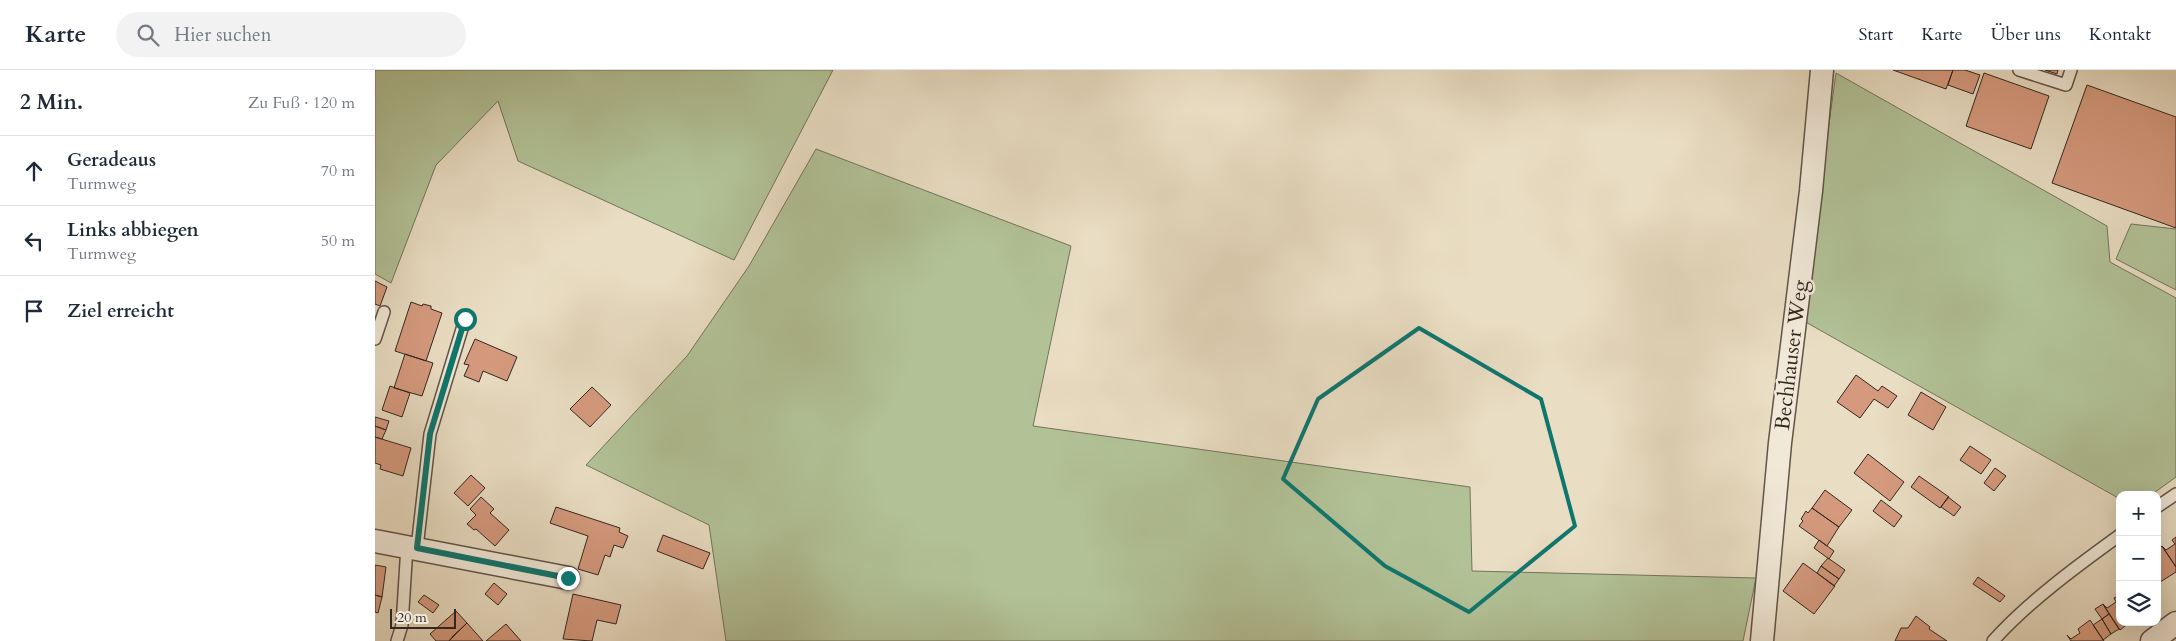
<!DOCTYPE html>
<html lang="de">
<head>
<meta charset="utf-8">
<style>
	:root { --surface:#fff; --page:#f2f2f3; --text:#1f2937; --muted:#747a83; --line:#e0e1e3 }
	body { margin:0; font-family:Cardo,serif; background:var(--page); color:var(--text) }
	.controls { position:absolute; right:15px; bottom:15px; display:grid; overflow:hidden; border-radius:10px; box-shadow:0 5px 20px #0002 }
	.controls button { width:45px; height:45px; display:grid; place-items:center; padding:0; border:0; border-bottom:1px solid var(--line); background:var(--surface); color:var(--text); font:25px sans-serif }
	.scale { position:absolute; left:15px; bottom:12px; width:66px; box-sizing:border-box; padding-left:5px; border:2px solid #342722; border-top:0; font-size:14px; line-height:18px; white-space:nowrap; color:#342722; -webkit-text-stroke:4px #f1e9d8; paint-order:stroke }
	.stop { position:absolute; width:15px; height:15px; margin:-11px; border:4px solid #0f766e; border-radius:50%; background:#fff }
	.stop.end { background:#0f766e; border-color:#fff; box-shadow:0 1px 5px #0008 }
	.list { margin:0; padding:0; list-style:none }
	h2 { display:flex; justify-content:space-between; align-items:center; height:65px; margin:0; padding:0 20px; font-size:21px }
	h2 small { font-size:16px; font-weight:400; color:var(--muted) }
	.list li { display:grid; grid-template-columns:32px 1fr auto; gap:15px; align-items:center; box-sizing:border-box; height:70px; padding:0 20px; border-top:1px solid var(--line) }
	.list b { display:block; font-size:19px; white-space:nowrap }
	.list p { margin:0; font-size:16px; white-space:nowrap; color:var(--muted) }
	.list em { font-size:16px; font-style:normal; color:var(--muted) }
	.icon { flex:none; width:28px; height:28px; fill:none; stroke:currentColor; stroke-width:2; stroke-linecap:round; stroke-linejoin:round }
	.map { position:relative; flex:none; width:1801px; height:571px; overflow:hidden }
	header { display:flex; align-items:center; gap:30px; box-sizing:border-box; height:70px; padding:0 25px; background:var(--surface); border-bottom:1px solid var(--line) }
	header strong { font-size:24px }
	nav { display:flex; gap:28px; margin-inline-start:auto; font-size:18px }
	.search { width:350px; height:45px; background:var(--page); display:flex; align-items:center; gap:12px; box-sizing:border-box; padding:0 18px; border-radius:28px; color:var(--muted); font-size:19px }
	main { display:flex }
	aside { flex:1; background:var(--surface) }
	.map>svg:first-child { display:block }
	.green { fill:#b2c297; stroke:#73745c }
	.building { fill:#d59a7e; stroke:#342722 }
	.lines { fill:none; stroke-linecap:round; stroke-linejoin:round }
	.lane-casing { stroke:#61544a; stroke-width:14 }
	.street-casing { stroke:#61544a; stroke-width:25 }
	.lane { stroke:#f1e9d8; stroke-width:11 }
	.street { stroke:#f1e9d8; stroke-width:22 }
	.route { stroke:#0f766e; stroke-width:6 }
	.marked { fill:none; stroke:#0f766e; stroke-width:4; stroke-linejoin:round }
	.labels { text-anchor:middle; stroke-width:5; stroke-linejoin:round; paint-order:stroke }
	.street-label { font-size:21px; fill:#342722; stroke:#f1e9d8 }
</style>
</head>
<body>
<header>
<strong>Karte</strong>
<div class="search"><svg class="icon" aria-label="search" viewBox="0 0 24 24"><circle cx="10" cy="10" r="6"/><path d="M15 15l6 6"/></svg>Hier suchen</div>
<nav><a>Start</a><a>Karte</a><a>Über uns</a><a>Kontakt</a></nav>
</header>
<main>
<aside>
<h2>2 Min.<small>Zu Fuß · 120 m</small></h2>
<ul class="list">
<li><svg class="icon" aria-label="ahead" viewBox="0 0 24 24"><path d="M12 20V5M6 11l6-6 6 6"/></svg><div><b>Geradeaus</b><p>Turmweg</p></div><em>70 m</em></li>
<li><svg class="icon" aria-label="left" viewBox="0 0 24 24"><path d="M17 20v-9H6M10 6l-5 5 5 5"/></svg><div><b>Links abbiegen</b><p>Turmweg</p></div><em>50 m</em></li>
<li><svg class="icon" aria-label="arrive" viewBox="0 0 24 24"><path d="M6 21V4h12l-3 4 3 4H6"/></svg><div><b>Ziel erreicht</b></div></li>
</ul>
</aside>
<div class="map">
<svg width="1801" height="571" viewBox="0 0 1801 571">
	<rect width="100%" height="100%" fill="#e9ddc3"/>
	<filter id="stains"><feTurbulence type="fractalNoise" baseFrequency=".004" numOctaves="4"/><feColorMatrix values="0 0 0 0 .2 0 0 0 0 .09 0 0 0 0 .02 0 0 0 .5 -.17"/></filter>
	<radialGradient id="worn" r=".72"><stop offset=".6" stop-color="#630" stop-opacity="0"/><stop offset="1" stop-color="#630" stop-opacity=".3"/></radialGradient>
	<path class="green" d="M0,0H458L359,190L143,91L123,31L61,95L16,213L0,204Z
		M1461,3L1732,156L1735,192L1801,228V407L1776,425H1745V429L1427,250Z
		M441,79L696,176L658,356L1095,417L1097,501L1381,508L1368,571H351L334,455L211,395L312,286L374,196Z
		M1756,154L1801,159V220L1741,189Z"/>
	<path class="building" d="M1518,0H1578L1571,19Z
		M1578,0H1590L1605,5L1598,24L1573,15Z
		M1670,0H1683L1682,4Z
		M1609,3L1674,26L1656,79L1591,56Z
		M1712,15L1801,47V158L1677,113Z
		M0,211L12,217L5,236L0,234Z
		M36,232L47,236L48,234L56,236V239L67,243L51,291L20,281Z
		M100,269L142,287L132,311L108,301L104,312L89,306L94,295L89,294Z
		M30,284L58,293L47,326L19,318Z
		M1481,305L1503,321L1507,316L1522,326L1513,338L1499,329L1485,348L1462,332Z
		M15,316L35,323L27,347L7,340Z
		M217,317L236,335L215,357L195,339Z
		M1546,322L1571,337L1558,360L1533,345Z
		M0,347L14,351L11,360L0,356Z
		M0,356L11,360L7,369L0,367Z
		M0,367L36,378L28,406L5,399L6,395L0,393Z
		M1595,376L1616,390L1606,404L1585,390Z
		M1493,384L1529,412L1515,431L1479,403Z
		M1620,398L1631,406L1619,421L1609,413Z
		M96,405L110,418L93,436L79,423Z
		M1544,406L1574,427L1565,438L1536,417Z
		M1450,420L1477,440L1464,457L1437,438Z
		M106,427L119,439L115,443L134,460L120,476L101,459L99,460L92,454L101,445L95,439Z
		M1573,427L1586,437L1579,446L1566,437Z
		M1506,430L1527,446L1519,457L1498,441Z
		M181,437L245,458L244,462L253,466L248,478L239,475L235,487L230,485L223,505L203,499L213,466L175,453Z
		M1437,438L1464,457L1452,476L1424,456L1428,451L1426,449L1431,441L1433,443Z
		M288,465L335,483L328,499L282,481Z
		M1801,467V497L1787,476L1791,480L1800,474L1797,470Z
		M1444,470L1459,481L1454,489L1439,478Z
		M1787,476L1801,497V502L1782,514V480Z
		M1453,488L1470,500L1464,509L1446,496Z
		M1428,493L1460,516L1439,544L1408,521Z
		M0,495L11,497L7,527L0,525Z
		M1446,496L1464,509L1459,516L1442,503Z
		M1603,507L1630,526L1625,532L1598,514Z
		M119,513L132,524L123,535L110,524Z
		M198,524L246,535L241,554L222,550L217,571L188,569Z
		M0,525L7,527L3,543L0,542Z
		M49,525L64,535L58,543L43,532Z
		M1745,525V552H1755L1745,560L1728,534L1732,538L1741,532L1739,528Z
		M1728,534L1734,544L1727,549L1720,539Z
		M81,541L92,553L74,571H61L55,564Z
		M1734,544L1744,559L1736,564L1727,549Z
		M1541,546L1555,557L1554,559L1572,571H1520L1526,558H1533Z
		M1727,549L1736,564L1728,570L1718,555Z
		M1715,550L1729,571H1696L1692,565L1696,569L1705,563L1703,559Z
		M92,553L108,571H74L78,566Z
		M131,554L146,571H111Z"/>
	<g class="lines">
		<defs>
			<path id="lane" d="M1644,0L1691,15L1696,0
				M0,269L9,242
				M1782,437L1801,424
				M42,478L55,364L90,249
				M22,571L27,555L32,476
				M1618,571C1653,532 1702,496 1745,465"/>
			<path id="street" d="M0,471L193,508
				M1387,571L1405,373L1436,121L1447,0
				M1777,571L1801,553"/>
		</defs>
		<use href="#lane" class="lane-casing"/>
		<use href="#street" class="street-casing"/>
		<use href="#lane" class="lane"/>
		<use href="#street" class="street"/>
	</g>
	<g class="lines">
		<path class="route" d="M90,249L55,364L42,478L193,508"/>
	</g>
	<path class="marked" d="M1044,258L1166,329L1200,456L1094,542L1010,496L908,409L943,329Z"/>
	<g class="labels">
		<g class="street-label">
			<text transform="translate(1416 285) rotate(-83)" y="7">Bechhauser Weg</text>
		</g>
	</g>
	<rect width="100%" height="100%" filter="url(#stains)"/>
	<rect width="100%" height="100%" fill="url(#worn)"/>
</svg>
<div class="controls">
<button>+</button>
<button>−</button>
<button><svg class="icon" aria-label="layers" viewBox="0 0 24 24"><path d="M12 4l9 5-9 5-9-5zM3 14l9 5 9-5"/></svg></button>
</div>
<div class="scale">20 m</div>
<div class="stop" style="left:90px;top:249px"></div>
<div class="stop end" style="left:193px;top:508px"></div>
</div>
</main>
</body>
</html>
